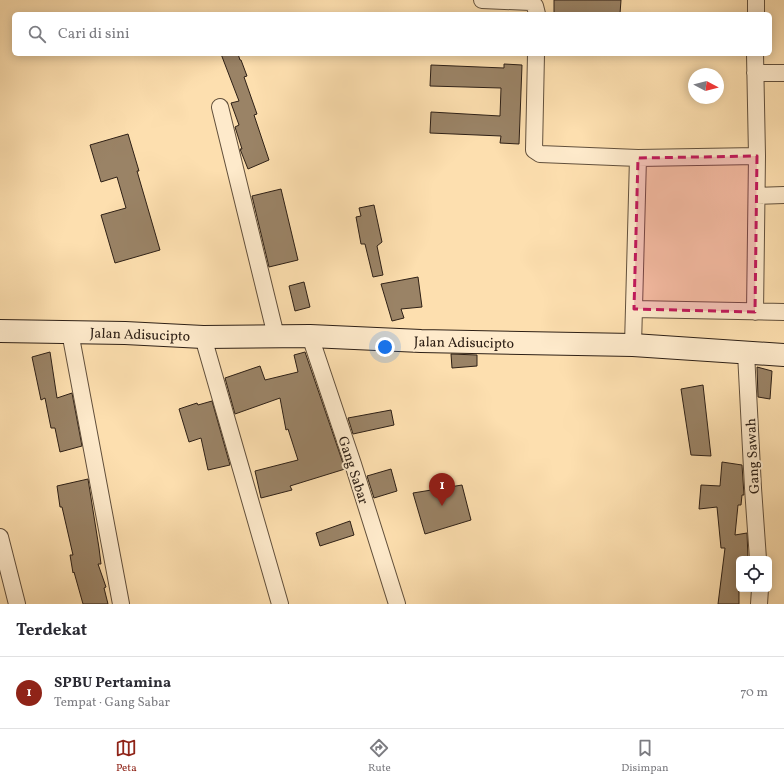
<!DOCTYPE html>
<html lang="id">
<head>
<meta charset="utf-8">
<style>
	:root { --surface:#fff; --page:#f7f7f7; --text:#2b2b33; --muted:#7c7c81; --line:#e1e1e2; --accent:#8f2418 }
	body { margin:0; font-family:Vollkorn,serif; background:var(--page); color:var(--text) }
	.controls { position:absolute; right:12px; bottom:12px; display:grid; overflow:hidden; border-radius:6px; box-shadow:0 2px 10px #0003 }
	.controls button { width:36px; height:36px; display:grid; place-items:center; padding:0; border:0; border-bottom:1px solid var(--line); background:var(--surface); color:var(--text); font:20px sans-serif }
	.compass { position:absolute; left:688px; top:68px; width:36px; height:36px; border-radius:50%; background:var(--surface); box-shadow:0 2px 10px #0003; rotate:97deg }
	.you { position:absolute; left:385px; top:347px; width:14px; height:14px; margin:-10px; border:3px solid #fff; border-radius:50%; background:#1a73e8; box-shadow:0 0 0 6px #1a73e833 }
	.badge { display:grid; place-items:center; width:26px; height:26px; border-radius:50%; background:var(--accent); color:#fff; font-size:13px; font-weight:700 }
	.pin { position:absolute; translate:-50% -33px; filter:drop-shadow(0 1px 2px #0008) }
	.pin::after { content:''; position:absolute; top:21px; width:14px; height:12px; background:inherit; clip-path:polygon(0 0,100% 0,50% 100%) }
	.list { margin:0; padding:0; list-style:none }
	h2 { display:flex; justify-content:space-between; align-items:center; height:52px; margin:0; padding:0 16px; font-size:17px }
	h2 small { font-size:13px; font-weight:400; color:var(--muted) }
	.list li { display:grid; grid-template-columns:26px 1fr auto; gap:12px; align-items:center; box-sizing:border-box; height:72px; padding:0 16px; border-top:1px solid var(--line) }
	.list b { display:block; font-size:15px; white-space:nowrap }
	.list p { margin:0; font-size:13px; white-space:nowrap; color:var(--muted) }
	.list em { font-size:13px; font-style:normal; color:var(--muted) }
	.icon { flex:none; width:22px; height:22px; fill:none; stroke:currentColor; stroke-width:2; stroke-linecap:round; stroke-linejoin:round }
	.map { position:relative; flex:none; width:784px; height:604px; overflow:hidden }
	.search { position:absolute; background:var(--surface); box-shadow:0 2px 10px #0003; left:12px; right:12px; top:12px; height:44px; display:flex; align-items:center; gap:10px; box-sizing:border-box; padding:0 14px; border-radius:6px; color:var(--muted); font-size:15px }
	.sheet { height:124px; background:var(--surface) }
	nav { display:flex; justify-content:space-around; align-items:center; box-sizing:border-box; height:56px; border-top:1px solid var(--line); background:var(--surface); font-size:11px; color:var(--muted) }
	nav a { display:grid; justify-items:center; gap:2px }
	nav .on { color:var(--accent) }
	.map>svg:first-child { display:block }
	.building { fill:#9a8366; stroke:#2e2016 }
	.lines { fill:none; stroke-linecap:round; stroke-linejoin:round }
	.minor-casing { stroke:#62503c; stroke-width:18 }
	.secondary-casing { stroke:#2e2016; stroke-width:24 }
	.minor { stroke:#feeacb; stroke-width:16 }
	.secondary { stroke:#feeacb; stroke-width:22 }
	.marked { fill:#c2185b; fill-opacity:0.2; stroke:#c2185b; stroke-width:3; stroke-dasharray:8 5; stroke-linejoin:round }
	.labels { text-anchor:middle; stroke-width:4; stroke-linejoin:round; paint-order:stroke }
	.street-label { font-size:14px; fill:#2e2016; stroke:#feeacb }
</style>
</head>
<body>
<div class="map">
<svg width="784" height="604" viewBox="0 0 784 604">
	<rect width="100%" height="100%" fill="#fddfaf"/>
	<filter id="stains"><feTurbulence type="fractalNoise" baseFrequency=".005" numOctaves="4"/><feColorMatrix values="0 0 0 0 .2 0 0 0 0 .09 0 0 0 0 .02 0 0 0 .5 -.17"/></filter>
	<radialGradient id="worn" r=".72"><stop offset=".6" stop-color="#630" stop-opacity="0"/><stop offset="1" stop-color="#630" stop-opacity=".3"/></radialGradient>
	<path class="building" d="M554,0H621L620,14H554Z
		M221,54H238L240,60H241L247,76L244,77L257,114L254,115L269,160L248,169L240,149H242L235,127L239,125L231,103L239,101Z
		M504,64L522,65L519,144L500,143L501,136L430,133L431,112L500,116L501,88L430,86L431,65L504,68Z
		M128,134L139,171H137L160,250L115,263L101,215L126,208L117,177L101,182L90,145Z
		M281,189L298,260L269,267L252,196Z
		M374,205L382,242L377,246L383,275L373,277L365,244H361L356,217L361,216L359,208Z
		M418,277L422,307L401,309L404,318L392,321L381,284Z
		M304,282L310,307L295,311L289,286Z
		M50,352L57,398L72,393L82,446L60,452L55,428H51L45,398L41,400L32,357Z
		M305,352L345,469L290,486L292,490L261,498L255,471L298,460L288,429L286,430L280,398L235,414L225,378L260,366L265,380L298,372L294,355Z
		M451,354L477,355V366L452,368Z
		M757,367L772,371L770,399L758,397Z
		M703,385L711,456L691,455L681,389Z
		M212,401L230,465L208,470L201,438L189,442L179,409L197,403L198,405Z
		M391,410L394,425L353,434L348,418Z
		M722,462L742,465L744,495H742L741,505H738L735,535L747,533L748,559H739V604H718L725,548H721L717,507L699,509L701,485L720,486Z
		M391,469L397,491L374,498L367,476Z
		M88,479L99,548L101,564H98L106,587L104,588L108,604H83L74,572L73,573L70,555H73L62,507H60L57,486Z
		M462,485L471,520L425,534L413,493Z
		M350,521L354,535L320,546L316,533Z"/>
	<g class="lines">
		<defs>
			<path id="minor" d="M482,0L531,2L535,6L537,14
				M756,14V0
				M536,54L534,150L540,154L638,158L757,156
				M755,73H784
				M220,107L276,336
				M757,196L784,195
				M634,309L784,312
				M755,312L757,156L755,54
				M70,332L121,604
				M310,336L353,464L397,604
				M203,337L280,604
				M633,345L638,158
				M746,353L753,488L758,559
				M0,537L17,604
				M759,604L760,589"/>
			<path id="secondary" d="M0,331L125,333L203,337L310,336L421,341L633,345L784,355"/>
		</defs>
		<use href="#minor" class="minor-casing"/>
		<use href="#secondary" class="secondary-casing"/>
		<use href="#minor" class="minor"/>
		<use href="#secondary" class="secondary"/>
	</g>
	<path class="marked" d="M757,156L755,312L634,309L638,158Z"/>
	<g class="labels">
		<g class="street-label">
			<text transform="translate(140 334) rotate(2)" y="5">Jalan Adisucipto</text>
			<text transform="translate(464 342) rotate(1)" y="5">Jalan Adisucipto</text>
			<text transform="translate(752 456) rotate(-93)" y="5">Gang Sawah</text>
			<text transform="translate(354 470) rotate(72)" y="5">Gang Sabar</text>
		</g>
	</g>
	<rect width="100%" height="100%" filter="url(#stains)"/>
	<rect width="100%" height="100%" fill="url(#worn)"/>
</svg>
<div class="controls">
<button><svg class="icon" aria-label="locate" viewBox="0 0 24 24"><circle cx="12" cy="12" r="6"/><path d="M12 2v4M12 18v4M2 12h4M18 12h4"/></svg></button>
</div>
<svg class="compass" viewBox="-18 -18 36 36"><path d="M0-13l5 13h-10z" fill="#e53935"/><path d="M0 13l5-13h-10z" fill="#7c7c81"/></svg>
<div class="you"></div>
<div class="pin badge" style="left:442px;top:506px">1</div>
<div class="search"><svg class="icon" aria-label="search" viewBox="0 0 24 24"><circle cx="10" cy="10" r="6"/><path d="M15 15l6 6"/></svg>Cari di sini</div>
</div>
<section class="sheet">
<h2>Terdekat<small></small></h2>
<ul class="list">
<li><span class="badge">1</span><div><b>SPBU Pertamina</b><p>Tempat · Gang Sabar</p></div><em>70 m</em></li>
</ul>
</section>
<nav>
<a class="on"><svg class="icon" aria-label="map" viewBox="0 0 24 24"><path d="M3 6l6-2 6 2 6-2v14l-6 2-6-2-6 2zM9 4v14M15 6v14"/></svg>Peta</a>
<a><svg class="icon" aria-label="directions" viewBox="0 0 24 24"><path d="M12 3l9 9-9 9-9-9zM9 14v-3h6M13 9l2 2-2 2"/></svg>Rute</a>
<a><svg class="icon" aria-label="saved" viewBox="0 0 24 24"><path d="M7 4h10v16l-5-4-5 4z"/></svg>Disimpan</a>
</nav>
</body>
</html>
